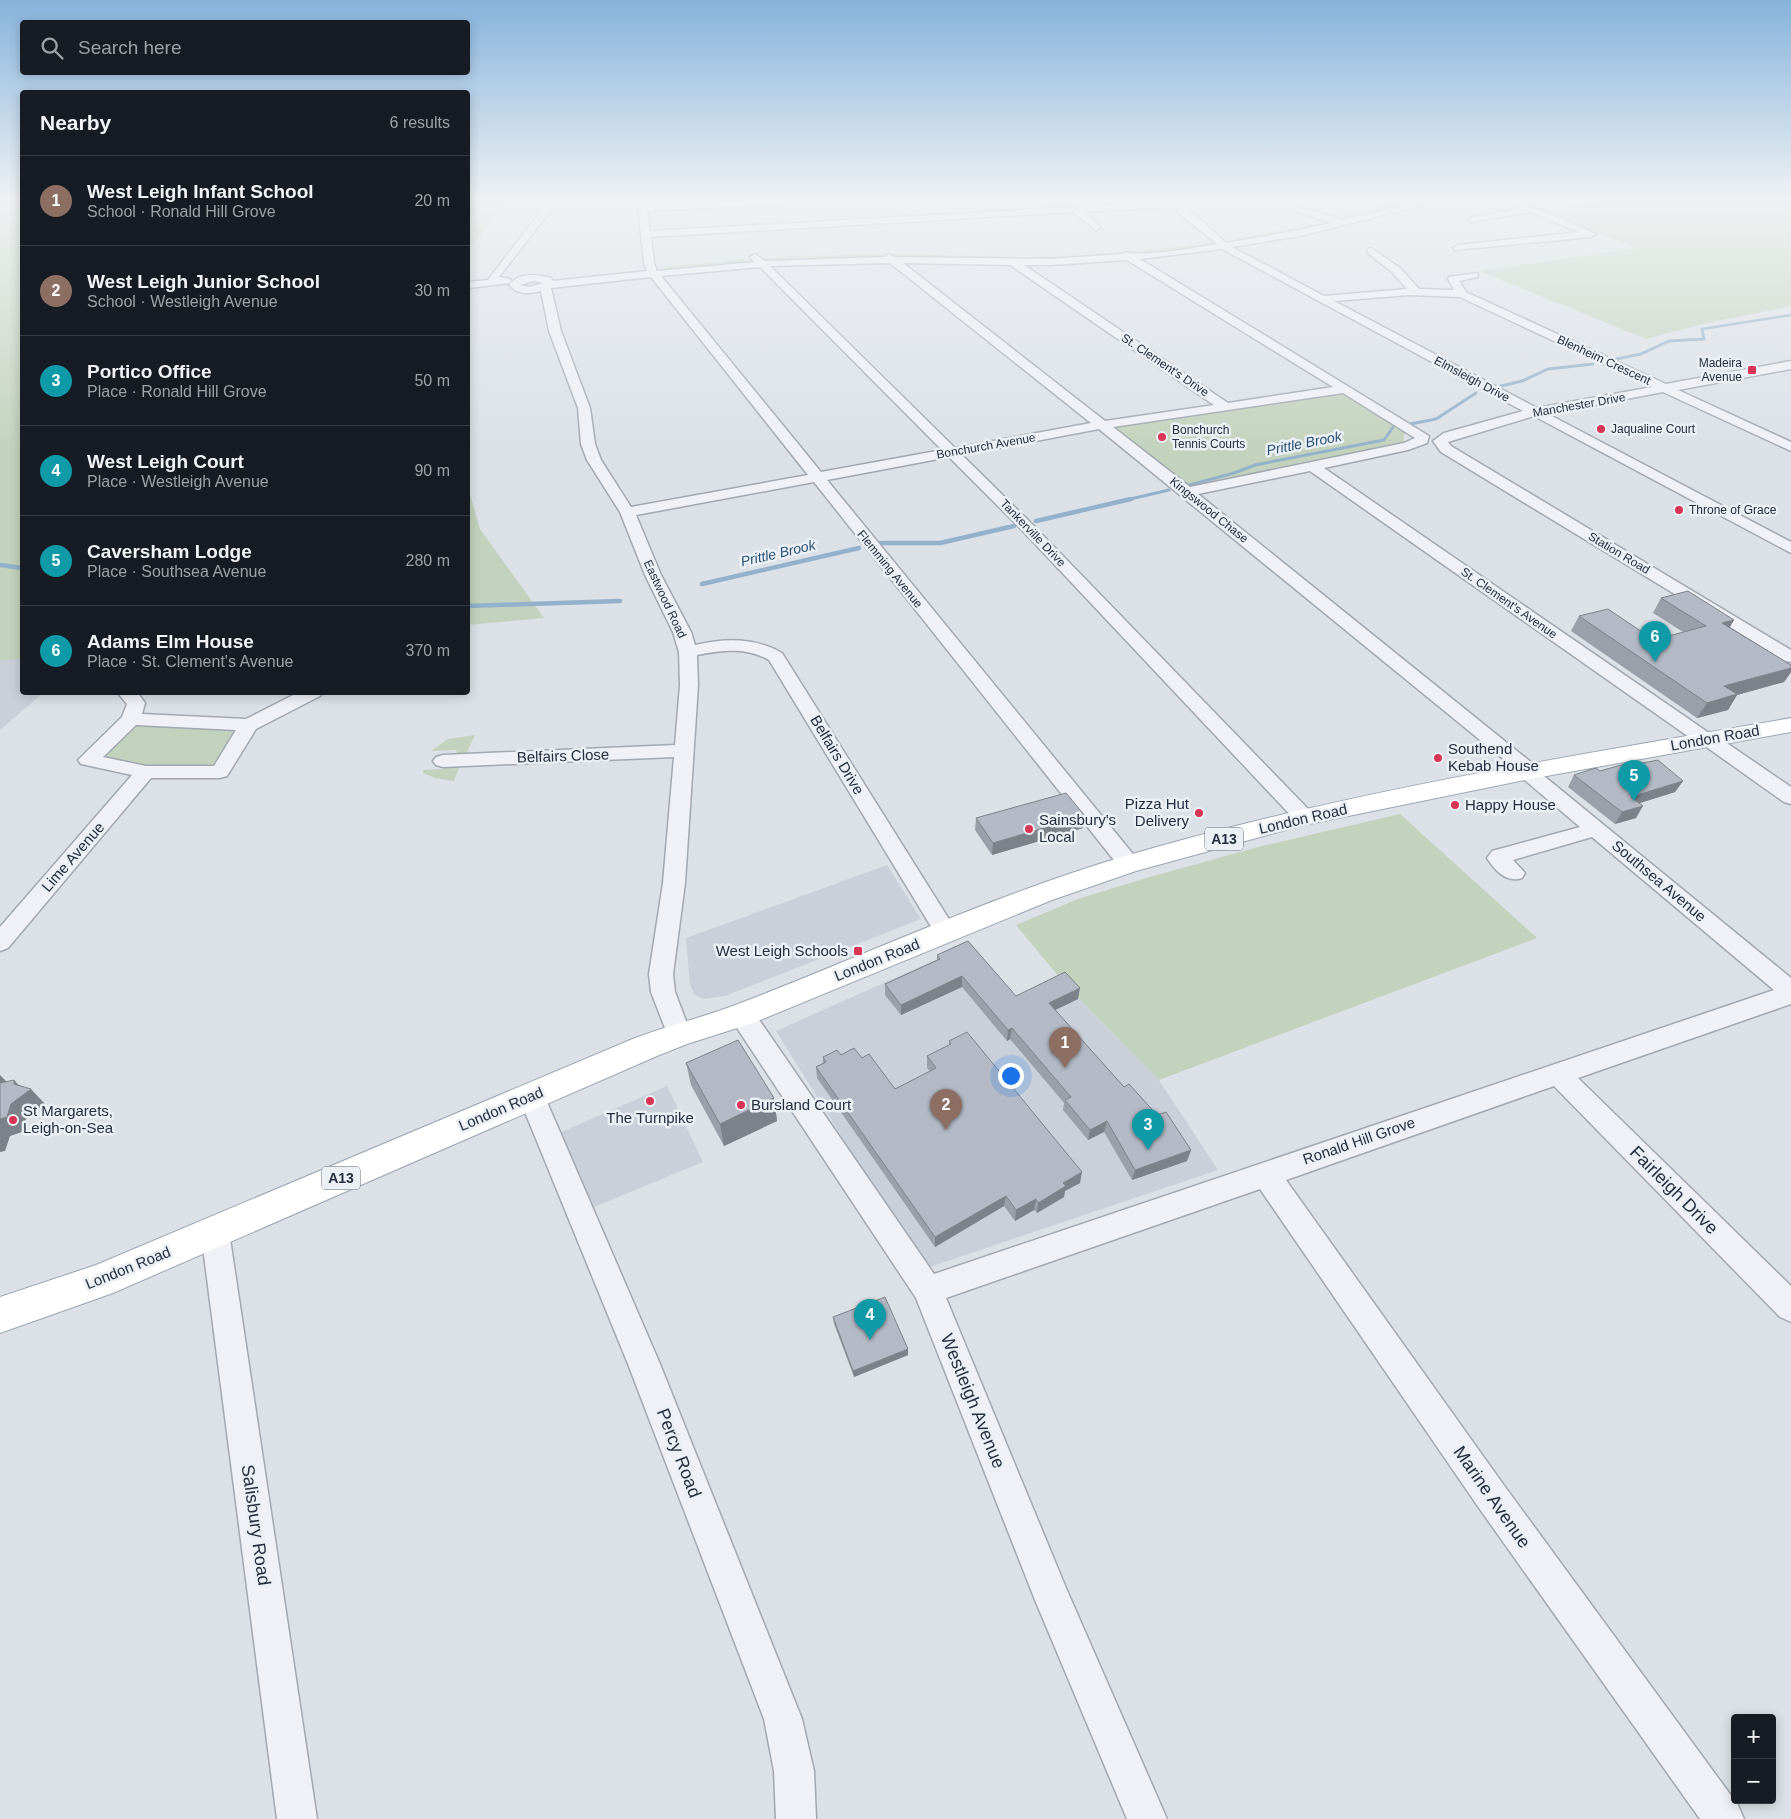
<!DOCTYPE html>
<html lang="en">
<head>
<meta charset="utf-8">
<style>
	:root { --surface:#171b24; --page:#20242c; --text:#f1f3f6; --muted:#9ea1a6; --line:#363941; --accent:#1a73e8 }
	body { margin:0; font-family:Helvetica,sans-serif; background:var(--page); color:var(--text) }
	.controls { position:absolute; right:15px; bottom:15px; display:grid; overflow:hidden; border-radius:5px; box-shadow:0 2px 12px #0003 }
	.controls button { width:45px; height:45px; display:grid; place-items:center; padding:0; border:0; border-bottom:1px solid var(--line); background:var(--surface); color:var(--text); font:25px sans-serif }
	.you { position:absolute; left:1010px; top:1075px; width:18px; height:18px; margin:-12px; border:4px solid #fff; border-radius:50%; background:#1a73e8; box-shadow:0 0 0 8px #1a73e833 }
	.badge { display:grid; place-items:center; width:32px; height:32px; border-radius:50%; background:var(--accent); color:#fff; font-size:16px; font-weight:700 }
	.pin { position:absolute; translate:-50% -41px; filter:drop-shadow(0 1px 2px #0008) }
	.pin::after { content:''; position:absolute; top:26px; width:18px; height:15px; background:inherit; clip-path:polygon(0 0,100% 0,50% 100%) }
	.list { margin:0; padding:0; list-style:none }
	h2 { display:flex; justify-content:space-between; align-items:center; height:65px; margin:0; padding:0 20px; font-size:21px }
	h2 small { font-size:16px; font-weight:400; color:var(--muted) }
	.list li { display:grid; grid-template-columns:32px 1fr auto; gap:15px; align-items:center; box-sizing:border-box; height:90px; padding:0 20px; border-top:1px solid var(--line) }
	.list b { display:block; font-size:19px; white-space:nowrap }
	.list p { margin:0; font-size:16px; white-space:nowrap; color:var(--muted) }
	.list em { font-size:16px; font-style:normal; color:var(--muted) }
	.icon { flex:none; width:28px; height:28px; fill:none; stroke:currentColor; stroke-width:2; stroke-linecap:round; stroke-linejoin:round }
	.map { position:relative; flex:none; width:1791px; height:1819px; overflow:hidden }
	.search { position:absolute; background:var(--surface); box-shadow:0 2px 12px #0003; left:20px; top:20px; width:450px; height:55px; display:flex; align-items:center; gap:12px; box-sizing:border-box; padding:0 18px; border-radius:5px; color:var(--muted); font-size:19px }
	.panel { position:absolute; background:var(--surface); box-shadow:0 2px 12px #0003; left:20px; top:90px; width:450px; height:605px; border-radius:5px }
	.map>svg:first-child { display:block }
	.built { fill:#cad0da }
	.green { fill:#c3d2bc }
	.lines { fill:none; stroke-linecap:round; stroke-linejoin:round }
	.stream-far2 { stroke:#93b1cb; stroke-width:2.5 }
	.stream-far1 { stroke:#93b1cb; stroke-width:3 }
	.stream { stroke:#93b1cb; stroke-width:4.5 }
	.minor-casing { stroke:#a1a8b1; stroke-width:3 }
	.major-casing { stroke:#9aa6b4; stroke-width:2 }
	.minor { fill:#eff1f6; fill-rule:evenodd }
	.major { fill:#fff; fill-rule:evenodd }
	.wall { fill:#9aa0a9 }
	.shaded-wall { fill:#7d828a }
	.building { fill:#b3bac5; stroke:#7d828a }
	.poi-dot { fill:#d93556; stroke:#ebf0f5; stroke-width:2 }
	.labels { text-anchor:middle; stroke-width:5; stroke-linejoin:round; paint-order:stroke }
	.far-street-label { font-size:12px; fill:#242f3f; stroke:#ebf0f5 }
	.far-poi-label { font-size:12px; fill:#242f3f; stroke:#ebf0f5; text-anchor:start }
	.far-water-label { font-size:14px; font-style:italic; fill:#2c5176; stroke:#ebf0f5 }
	.shield { fill:#ebf0f5; stroke:#606976; stroke-width:1 }
	.shield-label { font-size:14px; font-weight:bold; fill:#242f3f }
	.street-label { font-size:15px; fill:#242f3f; stroke:#ebf0f5 }
	.poi-label { font-size:15px; fill:#242f3f; stroke:#ebf0f5; text-anchor:start }
	.near-street-label { font-size:18px; fill:#242f3f; stroke:#ebf0f5 }
</style>
</head>
<body>
<div class="map">
<svg width="1791" height="1819" viewBox="0 0 1791 1819">
	<rect width="100%" height="100%" fill="#dce1e7"/>
	<path class="built" d="M22,657V692L43,693L0,730V658Z
		M887,865L921,919L725,996L703,999L694,994L690,985L686,938Z
		M964,947L1015,1007L1064,983L1159,1080L1218,1170L924,1269L776,1031Z
		M667,1086L703,1162L592,1208L559,1133Z"/>
	<path class="green" d="M0,198H22V659L0,660Z
		M468,198H511L468,249Z
		M1413,198H1435L1346,220L1335,218L1366,208Z
		M1632,198H1791V306L1698,325L1646,339L1479,271L1636,248L1536,209Z
		M1329,220L1335,223L1242,242L1225,241Z
		M1210,243L1217,245L1136,255L1128,253L1134,251Z
		M1114,253L1120,255L1100,258L1018,260L1015,258Z
		M876,254L882,256L879,258L767,261L762,259L791,256Z
		M900,254L999,256L1005,259L896,258L892,256Z
		M744,259L752,261L750,263L668,270L662,267Z
		M1347,394L1405,431L1403,443L1187,486L1113,427L1229,408Z
		M468,487L480,529L544,618L468,625Z
		M133,722L244,728L217,769L148,768L97,758Z
		M475,735L466,754L458,755L456,750L431,751L448,739Z
		M461,762L454,781L435,778L423,773V770L443,769L447,763Z
		M1400,814L1537,938L1159,1080L1064,983L1016,925L1078,899L1146,878L1262,846Z"/>
	<g class="lines">
		<path class="stream-far2" d="M1702,331V329L1791,315"/>
		<path class="stream-far1" d="M1611,360L1641,354L1669,341L1704,339L1702,329
			M1497,387L1522,381L1548,369L1593,364
			M1410,424L1436,419L1476,393
			M1186,486L1234,473L1255,465L1384,440L1393,427
			M1126,500L1169,490"/>
		<path class="stream" d="M1036,521L1131,499
			M881,543H940L1014,526
			M0,565L22,568
			M702,584L859,548
			M468,606L620,601"/>
		<defs>
			<path id="minor" d="M551,198H560L499,277L510,279L511,281L510,283L468,288V282L488,280Z
				M637,198H645L646,206L786,198H843L839,201L647,211L650,231L1162,202L1158,198C1184,198 1207,226 1226,243L1300,230L1332,223L1291,210L1279,204V200H1285L1297,206L1343,220L1434,198H1450L1300,236L1232,247L1324,296L1407,289L1392,272L1368,253V249L1371,248L1400,268L1419,289L1454,290L1448,279L1449,277L1477,273L1478,275L1477,277L1459,281L1466,292L1666,384L1791,361V369L1678,390L1791,442V451L1663,392L1548,414L1791,542V553L1534,416L1448,442L1451,446L1791,650V662L1785,661L1441,452L1433,441L1444,433L1523,411L1222,249L1140,259L1429,436L1427,443L1408,450L1324,468L1709,733L1715,735L1791,787V804L1784,802L1705,746L1699,744L1310,471L1198,494L1537,767L1539,772L1791,978V1004L1578,1078L1791,1286V1322L1780,1317L1554,1086L1286,1180L1503,1484L1738,1805L1744,1819H1700L1479,1508L1260,1189L946,1298L1066,1588L1167,1819H1127L1035,1600L916,1298L733,1022L730,1015L733,1008L742,1005L751,1008L934,1274L1774,990L1592,837L1513,860L1525,873L1522,878C1507,883 1495,871 1487,858L1492,851L1580,827L1520,776L1518,771L1099,429L962,455L1031,523L1311,812L1314,817L1311,822L1304,824L1297,822L1021,529L949,457L827,480L1137,859L1140,864L1137,869L1129,871L1121,869L814,482L636,515L661,575L691,632L695,645C726,638 754,637 782,653L957,932L954,938L946,940L938,938L769,660C746,647 723,650 697,655L698,685L685,883L673,974L675,992L691,1034L688,1041L679,1044L670,1041L651,992L649,974L663,883L674,757L443,767L436,765L433,761L436,757L443,755L675,745L680,685L679,652L673,632L645,575L620,512L587,460L581,444L578,408L549,331L541,291C529,294 518,295 509,285C519,272 536,274 551,278L553,281L647,271L644,263ZM1171,207L1217,244C1195,248 1145,257 1126,252L1122,254L1050,259L895,257L889,254L884,257L765,261L755,254L750,257L754,262L657,271L654,263L651,237L1073,212L1096,230L1101,227L1084,212ZM1127,260L1333,387L1228,403L1024,265H1050ZM890,263L1091,423L955,448L770,266ZM903,263L1010,265L1214,405L1105,421ZM760,267L942,450L821,472L661,276ZM651,277L808,475L631,507L601,460L595,444L590,408L561,331L551,288ZM534,281L543,283L529,287L520,285ZM1409,295L1460,297L1652,387L1537,408L1334,301ZM1343,393L1415,438L1404,443L1190,487L1113,427Z
				M1500,198H1512L1596,234L1591,237L1455,250L1453,248L1458,245L1579,232L1530,212L1469,222V218L1521,208Z
				M117,692H137L145,703L142,714L246,719L299,692H323L320,696L256,729L227,776L220,778H151L8,948L0,951V927L132,775L81,764L78,760L122,717L127,704ZM136,725L236,730L214,766H146L103,757Z
				M531,1084L540,1087L544,1095L660,1364L802,1719L814,1771L816,1819H776L774,1771L764,1719L628,1364L518,1095L522,1087Z
				M215,1219L225,1223L229,1232L317,1819H277L201,1232L205,1223Z"/>
			<path id="major" d="M1791,718V732L1530,779L1304,825L1136,871L1052,900L753,1023L687,1044L657,1056L113,1293L0,1333V1297L96,1265L635,1038C669,1025 705,1017 738,1004C866,955 991,896 1122,857C1341,792 1567,757 1791,718Z"/>
		</defs>
		<use href="#minor" class="minor-casing"/>
		<use href="#major" class="major-casing"/>
		<use href="#minor" class="minor"/>
		<use href="#major" class="major"/>
	</g>
	<path class="wall" d="M1661,598L1734,620L1730,627L1791,665V672L1784,682L1737,695L1728,710L1697,718L1571,631L1579,616L1654,640L1683,632L1653,613Z
		M1632,765L1683,781L1675,792L1640,803L1636,818L1615,824L1568,787L1574,775L1600,771Z
		M1085,816L1083,828L992,855L975,830L976,818Z
		M937,955L1016,996L1078,999L1055,1010L1124,1087L1157,1115L1191,1150L1187,1161L1132,1180L1104,1132L1088,1140L1063,1110L1064,1103L1010,1039L1007,1041L962,987L901,1015L885,995V984L937,960Z
		M949,1041L1080,1183L1065,1191L1064,1197L1037,1213L1034,1210L1015,1221L1004,1206L935,1247L817,1078L816,1067L823,1063V1057L841,1055L862,1058L895,1089L930,1071L927,1068V1056L949,1046Z
		M686,1063L774,1098L777,1121L724,1146L691,1085Z
		M833,1317L908,1355L854,1377L834,1324Z"/>
	<path class="shaded-wall" d="M1734,620L1725,634L1722,623Z
		M1791,668V672L1784,682L1737,695L1728,710L1697,718L1707,703L1724,686Z
		M1683,781L1675,792L1624,808L1631,797Z
		M1643,806L1636,818L1615,824L1622,812Z
		M1085,816L1083,828L992,855L993,843Z
		M962,976V987L901,1015V1005Z
		M1080,988L1078,999L1047,1014L1049,1003Z
		M1012,1028L1010,1039L1007,1041L1008,1030Z
		M0,1075L15,1090L0,1084Z
		M14,1080L26,1093L31,1089L45,1104L26,1119L22,1132L10,1136L5,1151L0,1152V1119L14,1084Z
		M774,1098L777,1121L724,1146L720,1124Z
		M1107,1121L1104,1132L1088,1140L1090,1130Z
		M1191,1150L1187,1161L1132,1180L1135,1170Z
		M1082,1172L1080,1183L1065,1191L1064,1197L1037,1213L1038,1203L1063,1183Z
		M1006,1196L1004,1206L935,1247V1237Z
		M1036,1199L1034,1210L1015,1221L1016,1210Z
		M908,1349V1355L854,1377L853,1371Z"/>
	<path class="building" d="M1688,591L1734,620L1722,623L1791,665V668L1724,686L1737,694L1707,703L1579,616L1608,609L1654,640L1706,626L1661,598Z
		M1658,760L1683,781L1631,797L1643,806L1622,812L1574,775L1596,768L1600,771L1628,763L1632,765Z
		M1066,793L1085,816L993,843L976,818Z
		M968,941L1016,996L1065,972L1080,988L1049,1003L1124,1087L1129,1084L1157,1115L1166,1112L1191,1150L1135,1170L1107,1121L1090,1130L1065,1100L1071,1097L1012,1028L1008,1030L962,976L901,1005L885,984L940,959L937,955Z
		M967,1032L1082,1172L1063,1183L1066,1186L1038,1203L1036,1199L1016,1210L1006,1196L935,1237L816,1067L826,1062L823,1057L837,1050L841,1055L854,1048L862,1058L869,1054L895,1089L936,1068L927,1056L951,1044L949,1041Z
		M738,1040L774,1098L720,1124L686,1063Z
		M14,1080V1084L31,1089L11,1104L7,1117L0,1119V1083Z
		M885,1297L908,1349L853,1371L833,1317Z"/>
	<linearGradient id="sky" x2="0" y2="1"><stop stop-color="#86b3dc"/><stop offset="0.44" stop-color="#eff2f4"/><stop offset="1" stop-color="#eff2f4" stop-opacity="0"/></linearGradient>
	<rect width="1791" height="453" fill="url(#sky)"/>
	<g class="poi-dot">
		<rect x="1747" y="365" width="10" height="10" rx="2.5"/>
		<circle cx="1601" cy="429" r="5"/>
		<circle cx="1162" cy="437" r="5"/>
		<circle cx="1679" cy="510" r="5"/>
		<circle cx="1438" cy="758" r="5"/>
		<circle cx="1455" cy="805" r="5"/>
		<circle cx="1199" cy="813" r="5"/>
		<circle cx="1029" cy="829" r="5"/>
		<rect x="853" y="946" width="10" height="10" rx="2.5"/>
		<circle cx="650" cy="1101" r="5"/>
		<circle cx="741" cy="1105" r="5"/>
		<circle cx="13" cy="1120" r="5"/>
	</g>
	<g class="labels">
		<g class="far-street-label">
			<text transform="translate(1604 360) rotate(25)" y="4">Blenheim Crescent</text>
			<text transform="translate(1165 365) rotate(34)" y="4">St. Clement's Drive</text>
			<text transform="translate(1472 379) rotate(28)" y="4">Elmsleigh Drive</text>
			<text transform="translate(1579 405) rotate(-10)" y="4">Manchester Drive</text>
			<text transform="translate(986 446) rotate(-10)" y="4">Bonchurch Avenue</text>
			<text transform="translate(1209 510) rotate(39)" y="4">Kingswood Chase</text>
			<text transform="translate(1033 533) rotate(46)" y="4">Tankerville Drive</text>
			<text transform="translate(1619 553) rotate(31)" y="4">Station Road</text>
			<text transform="translate(890 569) rotate(51)" y="4">Flemming Avenue</text>
			<text transform="translate(665 599) rotate(65)" y="4">Eastwood Road</text>
			<text transform="translate(1509 603) rotate(35)" y="4">St. Clement's Avenue</text>
		</g>
		<g class="far-poi-label">
			<text x="1742" y="367" text-anchor="end">Madeira<tspan x="1742" dy="14">Avenue</tspan></text>
			<text x="1611" y="433">Jaqualine Court</text>
			<text x="1172" y="434">Bonchurch<tspan x="1172" dy="14">Tennis Courts</tspan></text>
			<text x="1689" y="514">Throne of Grace</text>
		</g>
		<g class="far-water-label">
			<text transform="translate(1304 443) rotate(-11)" y="5">Prittle Brook</text>
			<text transform="translate(778 553) rotate(-13)" y="5">Prittle Brook</text>
		</g>
		<g class="shield">
			<rect x="1205" y="827.5" width="38" height="23" rx="4"/>
			<rect x="322" y="1166.5" width="38" height="23" rx="4"/>
		</g>
		<g class="shield-label">
			<text x="1224" y="844">A13</text>
			<text x="341" y="1183">A13</text>
		</g>
		<g class="street-label">
			<text transform="translate(1715 738) rotate(-10)" y="5">London Road</text>
			<text transform="translate(837 755) rotate(59)" y="5">Belfairs Drive</text>
			<text transform="translate(563 756) rotate(-2)" y="5">Belfairs Close</text>
			<text transform="translate(1303 819) rotate(-13)" y="5">London Road</text>
			<text transform="translate(73 857) rotate(-49)" y="5">Lime Avenue</text>
			<text transform="translate(1659 881) rotate(40)" y="5">Southsea Avenue</text>
			<text transform="translate(877 960) rotate(-22)" y="5">London Road</text>
			<text transform="translate(501 1109) rotate(-23)" y="5">London Road</text>
			<text transform="translate(1359 1141) rotate(-19)" y="5">Ronald Hill Grove</text>
			<text transform="translate(128 1268) rotate(-22)" y="5">London Road</text>
		</g>
		<g class="poi-label">
			<text x="1448" y="754">Southend<tspan x="1448" dy="17">Kebab House</tspan></text>
			<text x="1189" y="809" text-anchor="end">Pizza Hut<tspan x="1189" dy="17">Delivery</tspan></text>
			<text x="1465" y="810">Happy House</text>
			<text x="1039" y="825">Sainsbury's<tspan x="1039" dy="17">Local</tspan></text>
			<text x="848" y="956" text-anchor="end">West Leigh Schools</text>
			<text x="751" y="1110">Bursland Court</text>
			<text x="23" y="1116">St Margarets,<tspan x="23" dy="17">Leigh-on-Sea</tspan></text>
			<text x="650" y="1123" text-anchor="middle">The Turnpike</text>
		</g>
		<g class="near-street-label">
			<text transform="translate(1674 1190) rotate(45)" y="6">Fairleigh Drive</text>
			<text transform="translate(973 1401) rotate(68)" y="6">Westleigh Avenue</text>
			<text transform="translate(679 1453) rotate(69)" y="6">Percy Road</text>
			<text transform="translate(1492 1497) rotate(55)" y="6">Marine Avenue</text>
			<text transform="translate(256 1525) rotate(82)" y="6">Salisbury Road</text>
		</g>
	</g>
</svg>
<div class="controls">
<button>+</button>
<button>−</button>
</div>
<div class="you"></div>
<div class="pin badge" style="left:1065px;top:1068px;background:#8d6e63">1</div>
<div class="pin badge" style="left:946px;top:1130px;background:#8d6e63">2</div>
<div class="pin badge" style="left:1148px;top:1150px;background:#0f9aa8">3</div>
<div class="pin badge" style="left:870px;top:1340px;background:#0f9aa8">4</div>
<div class="pin badge" style="left:1634px;top:801px;background:#0f9aa8">5</div>
<div class="pin badge" style="left:1655px;top:662px;background:#0f9aa8">6</div>
<div class="search"><svg class="icon" aria-label="search" viewBox="0 0 24 24"><circle cx="10" cy="10" r="6"/><path d="M15 15l6 6"/></svg>Search here</div>
<section class="panel">
<h2>Nearby<small>6 results</small></h2>
<ul class="list">
<li><span class="badge" style="background:#8d6e63">1</span><div><b>West Leigh Infant School</b><p>School · Ronald Hill Grove</p></div><em>20 m</em></li>
<li><span class="badge" style="background:#8d6e63">2</span><div><b>West Leigh Junior School</b><p>School · Westleigh Avenue</p></div><em>30 m</em></li>
<li><span class="badge" style="background:#0f9aa8">3</span><div><b>Portico Office</b><p>Place · Ronald Hill Grove</p></div><em>50 m</em></li>
<li><span class="badge" style="background:#0f9aa8">4</span><div><b>West Leigh Court</b><p>Place · Westleigh Avenue</p></div><em>90 m</em></li>
<li><span class="badge" style="background:#0f9aa8">5</span><div><b>Caversham Lodge</b><p>Place · Southsea Avenue</p></div><em>280 m</em></li>
<li><span class="badge" style="background:#0f9aa8">6</span><div><b>Adams Elm House</b><p>Place · St. Clement's Avenue</p></div><em>370 m</em></li>
</ul>
</section>
</div>
</body>
</html>
